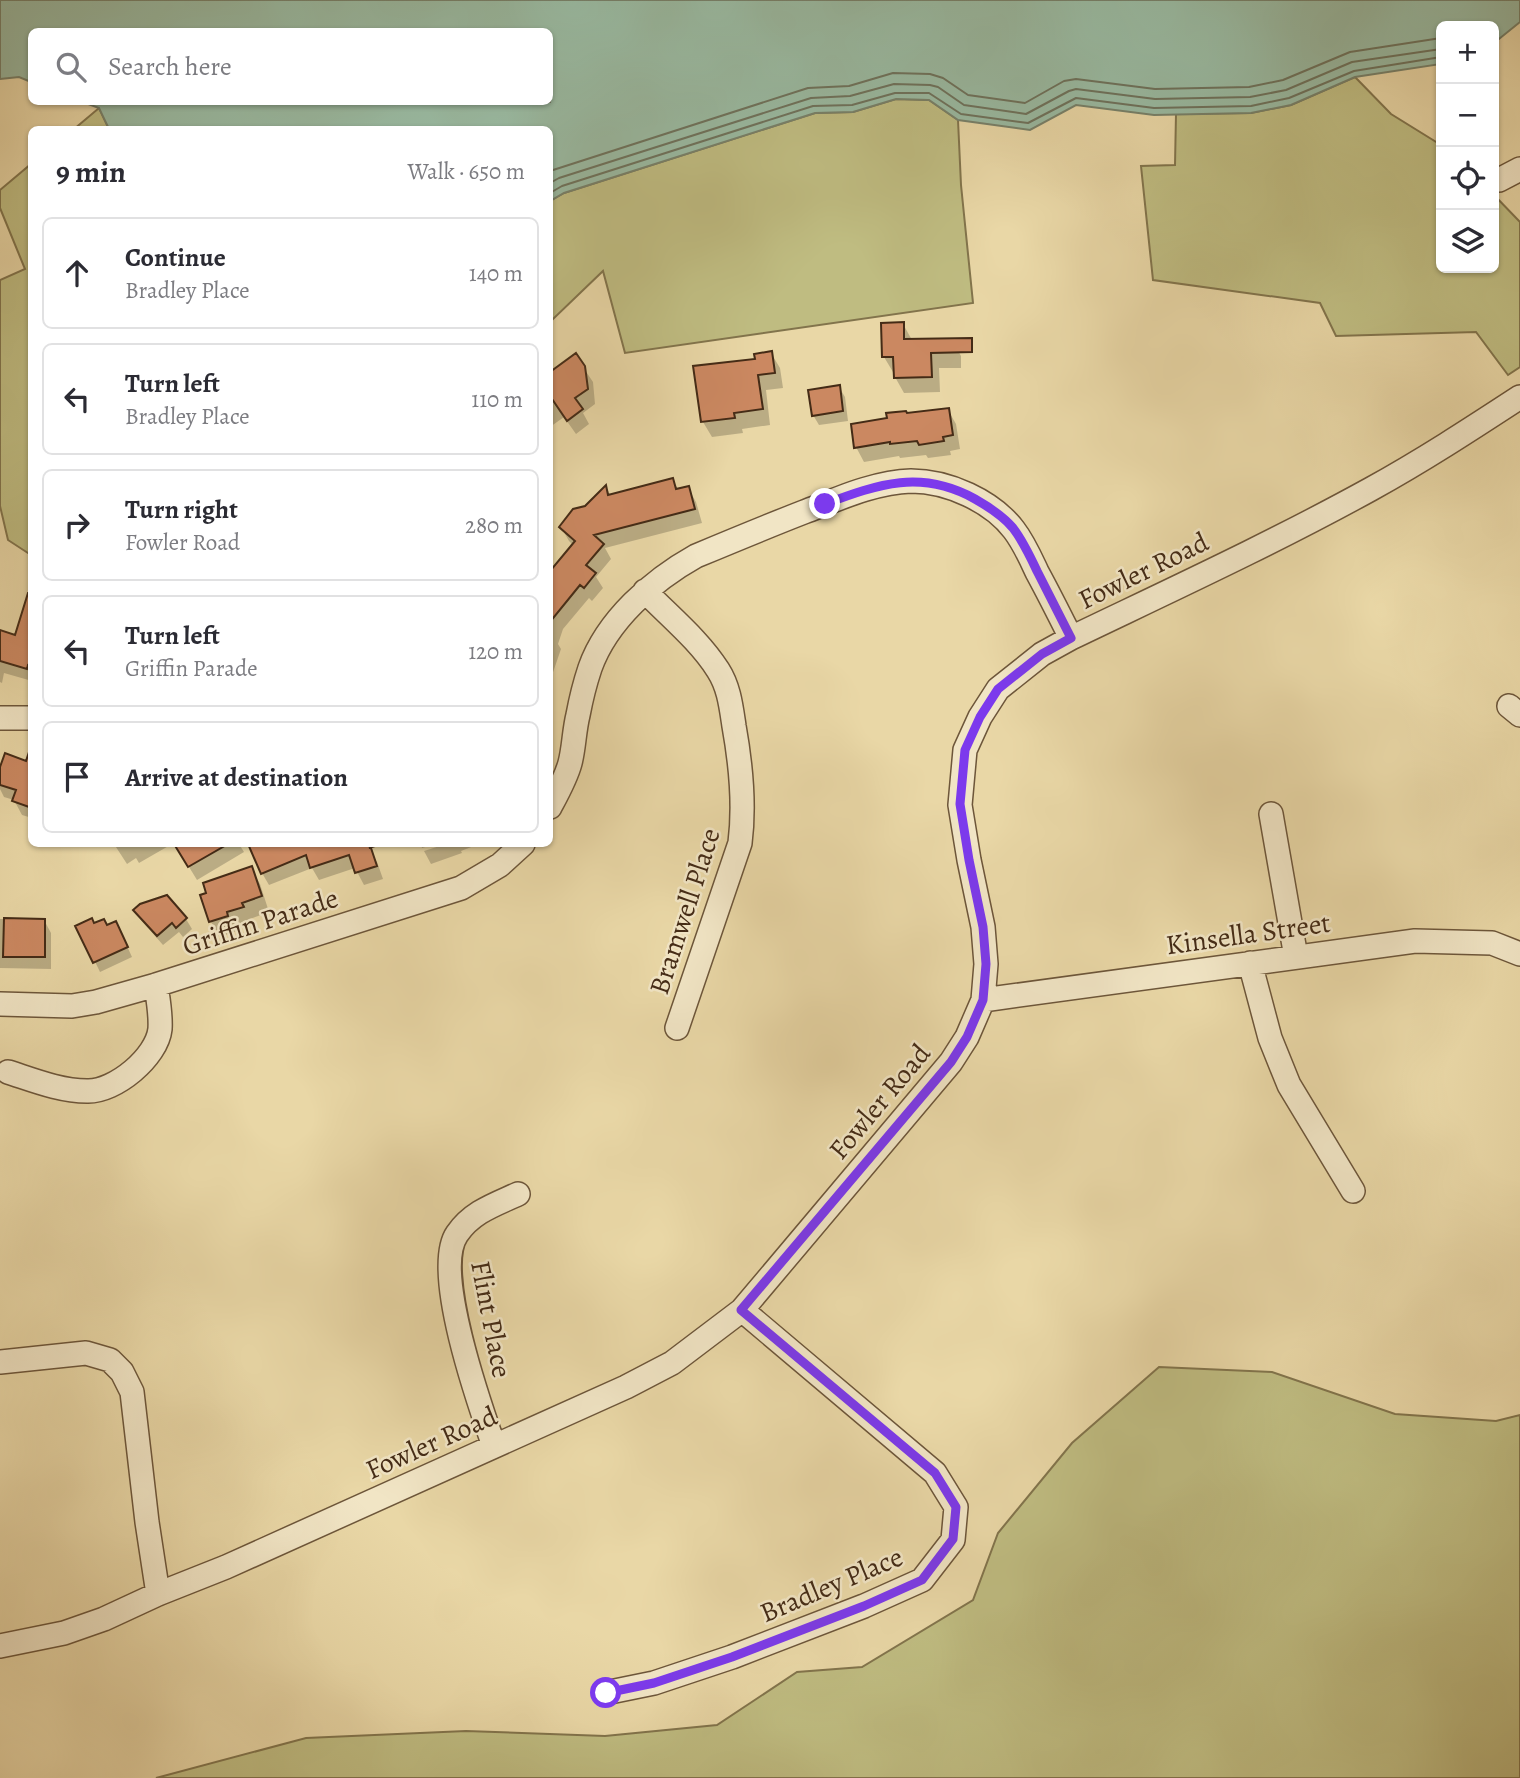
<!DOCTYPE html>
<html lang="en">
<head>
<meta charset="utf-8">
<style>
	:root { --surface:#fff; --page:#f7f7f7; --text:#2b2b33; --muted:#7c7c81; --line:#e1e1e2 }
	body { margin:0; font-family:Alegreya,serif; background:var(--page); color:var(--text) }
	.controls { position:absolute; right:21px; top:21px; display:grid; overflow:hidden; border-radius:10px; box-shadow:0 2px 5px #0004 }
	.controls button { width:63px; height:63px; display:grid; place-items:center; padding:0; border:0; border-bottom:2px solid var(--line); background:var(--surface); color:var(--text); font:35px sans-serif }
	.stop { position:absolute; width:21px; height:21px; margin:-16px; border:5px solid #7c3aed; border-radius:50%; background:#fff }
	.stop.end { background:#7c3aed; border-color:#fff; box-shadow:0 2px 7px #0008 }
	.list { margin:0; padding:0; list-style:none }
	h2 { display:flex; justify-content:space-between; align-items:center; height:91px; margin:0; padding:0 28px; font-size:30px }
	h2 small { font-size:23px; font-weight:400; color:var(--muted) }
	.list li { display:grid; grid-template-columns:46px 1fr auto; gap:21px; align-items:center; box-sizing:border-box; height:112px; margin:0 14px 14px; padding:0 14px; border:2px solid var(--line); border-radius:10px }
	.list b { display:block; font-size:26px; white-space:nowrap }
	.list p { margin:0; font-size:23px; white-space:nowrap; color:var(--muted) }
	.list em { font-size:23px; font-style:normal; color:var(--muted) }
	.icon { flex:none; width:38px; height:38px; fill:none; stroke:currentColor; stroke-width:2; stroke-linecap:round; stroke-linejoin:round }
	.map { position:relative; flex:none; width:1520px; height:1778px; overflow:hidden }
	.search { position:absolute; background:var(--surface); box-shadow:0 2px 5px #0004; left:28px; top:28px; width:525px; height:77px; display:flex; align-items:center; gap:18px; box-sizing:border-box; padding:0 24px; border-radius:10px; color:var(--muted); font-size:26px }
	.panel { position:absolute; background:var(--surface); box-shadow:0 2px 5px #0004; left:28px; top:126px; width:525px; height:721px; border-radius:10px }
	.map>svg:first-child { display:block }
	.green { fill:#bfbc81; stroke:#82744c; stroke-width:2 }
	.water { fill:#99baa2; stroke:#77816a; stroke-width:2 }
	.shadow { fill:#0003 }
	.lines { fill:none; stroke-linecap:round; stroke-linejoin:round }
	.shore { stroke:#6e725c; stroke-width:2 }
	.building { fill:#cb8861; stroke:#442b16; stroke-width:2 }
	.minor-casing { stroke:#6d563a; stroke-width:26 }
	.minor { stroke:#f1e5c5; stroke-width:23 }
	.route { stroke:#7c3aed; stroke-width:9 }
	.labels { text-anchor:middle; stroke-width:5; stroke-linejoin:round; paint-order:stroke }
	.street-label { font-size:28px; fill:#442b16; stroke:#f1e5c5 }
</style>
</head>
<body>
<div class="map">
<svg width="1520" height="1778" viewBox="0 0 1520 1778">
	<rect width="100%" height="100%" fill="#e9d7a6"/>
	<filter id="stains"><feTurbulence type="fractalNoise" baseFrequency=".00286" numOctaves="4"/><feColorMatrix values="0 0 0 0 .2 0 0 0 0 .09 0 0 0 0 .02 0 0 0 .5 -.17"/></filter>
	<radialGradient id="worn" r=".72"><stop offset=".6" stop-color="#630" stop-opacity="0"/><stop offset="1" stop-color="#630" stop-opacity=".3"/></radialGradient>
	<path class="green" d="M1355,77L1391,114L1441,145V268H1494V195L1520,222V367L1508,375L1476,332L1336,336L1320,303L1153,280L1141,166L1175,165L1176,114L1251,113L1291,105Z
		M896,99L929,100L958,120L961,185L973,303L625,353L603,271L550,322V201L564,193L815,113L853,112Z
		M99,108L109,129L73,130Z
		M31,164V555L8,540L0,506V280L25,269L0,208V190Z
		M1159,1367L1272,1372L1395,1414L1496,1421L1520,1415V1778H156L306,1738L466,1731L605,1736L717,1725L797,1672L862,1667L973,1600L998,1533L1072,1443Z"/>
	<path class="water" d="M0,0H1520V22L1494,43V26H1441V64L1355,77L1291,105L1251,113L1154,115L1076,105L1030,130L958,120L929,100L896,99L853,112L815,113L564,193L550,201V130L109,129L99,108L83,102H550V32H32L31,82L19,77L0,79Z"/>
	<path class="shadow" d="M903,324L912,340H952L961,356V368H939L940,392L904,393L895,377V372H893L884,357Z
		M771,353L780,368L783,388L766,390L770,425L742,429L743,433L712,437L703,422L695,368L757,361Z
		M575,355L593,382L595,404L583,413L589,424L576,434L564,417L550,427V374Z
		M839,387L845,397L848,421L819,425L813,415Z
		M948,410L956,424L960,449L950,451L951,455L928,458L926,455L900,458L899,456L864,462L856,447L907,415Z
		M673,480L679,491L688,488L696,502L702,523L605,548L611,559L596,577L603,588L592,601L589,598L563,629L558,644L561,649L550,681V568L553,570L573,545L569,541L561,527L586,508L606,487L611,496Z
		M32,620V681L4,673L2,683L0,682V632L16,637Z
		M32,764V818L22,815L14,800L4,797L0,789V772Z
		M114,844H172L139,863L136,858L127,864Z
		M175,844H239L244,852L197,880Z
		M250,844H364L367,851L370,850L377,862L383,879L364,885L355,868L319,880L312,868L269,885L262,873Z
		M421,844H435L422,848Z
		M446,844H479L461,851L462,853L431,864L424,851Z
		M251,868L260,884L269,912L250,919L251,922L235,928L236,931L220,937L211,922L202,896Z
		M166,897L186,919L192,929L183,937L179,932L163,945L141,920L135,911Z
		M0,919L44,920L51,933V969L0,968Z
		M78,926H94L107,927L121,933L132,957L100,972Z"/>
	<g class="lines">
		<path class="shore" d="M550,171L808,88L849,86L893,73L930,74L943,78L968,95L1025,103L1064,81L1076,79L1155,89L1249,87L1283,80L1350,52L1441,38
			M550,183L559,178L811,98L850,96L894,84L930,85L938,87L964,105L1026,114L1069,91L1076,89L1155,99L1250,97L1286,90L1352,62L1441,49
			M550,193L562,186L813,106L852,105L895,93H929L961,114L1028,123L1076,98L1154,108L1251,106L1289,98L1354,71L1441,57"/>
	</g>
	<path class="building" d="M904,322V339L972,338V352L931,353L932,377L894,378L893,357H882L881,323Z
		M772,351L775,373L758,375L763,409L734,413L735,418L701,422L693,366L755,359L754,354Z
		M576,353L585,366L588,389L575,398L583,409L567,421L550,396V372Z
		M840,385L843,411L812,416L808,390Z
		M949,408L953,435L943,437L944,441L919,445L917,441L890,444V442L854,448L851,424L887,418L886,413L906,411L907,413Z
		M673,478L676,489L689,486L695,509L594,535L604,544L586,565L596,573L584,588L580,585L550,622V571L575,541L559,527L573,509L585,506L606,485L608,495Z
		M28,593H32V666L28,665L27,669L0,661V630L15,635Z
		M29,752H32V808L12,801L16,790L0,785V767L5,753L26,761Z
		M174,844H228L188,867Z
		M248,844H375V846L369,848H371L377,866L355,873L349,855L310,868L306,855L261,874Z
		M252,866L262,896L242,903L244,907L227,912L228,916L209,922L200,895L206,893L203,883Z
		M167,895L187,918L176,928L172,923L157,936L133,910L140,904Z
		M4,918L45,919V957H3Z
		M92,918L94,923L104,919L107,925L116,921L128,947L93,963L75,926Z"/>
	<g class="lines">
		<defs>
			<path id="minor" d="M1499,180L1520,169
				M645,591C669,616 699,640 718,670C729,687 731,706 734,726C741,765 745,804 740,843L677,1028
				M1509,706L1520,715
				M0,718H32
				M550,807C557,794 566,778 570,763C574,748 574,731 578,715C581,699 585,683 590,668C607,620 653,580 696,556C732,541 768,526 804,512C838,499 875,482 911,481C948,481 992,501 1014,530C1024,543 1030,557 1037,572C1049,594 1060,616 1071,638
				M1271,814L1296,957
				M1250,963L1270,1038L1289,1085L1353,1191
				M983,1000L1415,941L1492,943L1520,954
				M0,1004L72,1006L96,1002L156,985L461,888L500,865L523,844
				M8,1072C33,1080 60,1091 87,1091C115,1092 157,1057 160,1029C161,1014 158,999 156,985
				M0,1362L86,1353L110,1360L122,1372L132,1392L147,1522L158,1594
				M494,1446C480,1406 432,1270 457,1234C472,1212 494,1205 518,1194
				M0,1646L64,1633L104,1619L158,1594L226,1567L626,1387L672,1363L742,1310L951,1062L967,1037L983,1000L986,964L983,927L969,860L960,805L965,750L980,717L998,689L1042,654L1071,638C1171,590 1273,543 1371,489C1422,461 1471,429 1520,397
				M605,1693L654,1683L732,1657L864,1606L922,1580L953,1540L956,1507L935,1473L742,1310"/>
		</defs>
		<use href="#minor" class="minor-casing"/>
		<use href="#minor" class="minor"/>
	</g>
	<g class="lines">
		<path class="route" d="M606,1693L654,1683L732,1657L864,1606L922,1580L953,1539L956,1507L935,1473L741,1310L951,1062L967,1037L983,1000L986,964L983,927L969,860L960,804L965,750L980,717L998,689L1042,654L1071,638C1060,616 1048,593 1037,571C1030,556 1023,541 1013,528C1003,516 989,507 975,499C921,469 879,484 825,504"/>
	</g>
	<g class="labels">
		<g class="street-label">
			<text transform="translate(1143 570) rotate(-26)" y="10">Fowler Road</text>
			<text transform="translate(684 911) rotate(-72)" y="10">Bramwell Place</text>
			<text transform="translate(260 921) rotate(-18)" y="10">Griffin Parade</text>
			<text transform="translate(1248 933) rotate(-8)" y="10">Kinsella Street</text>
			<text transform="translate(879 1101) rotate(-50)" y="10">Fowler Road</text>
			<text transform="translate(492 1319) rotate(79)" y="10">Flint Place</text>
			<text transform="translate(431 1442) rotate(-24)" y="10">Fowler Road</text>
			<text transform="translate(831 1584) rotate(-23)" y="10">Bradley Place</text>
		</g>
	</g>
	<rect width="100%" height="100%" filter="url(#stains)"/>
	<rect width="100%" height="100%" fill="url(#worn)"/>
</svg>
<div class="controls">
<button>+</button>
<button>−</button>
<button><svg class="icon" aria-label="locate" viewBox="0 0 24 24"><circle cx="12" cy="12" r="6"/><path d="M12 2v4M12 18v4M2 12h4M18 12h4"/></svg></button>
<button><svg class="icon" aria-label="layers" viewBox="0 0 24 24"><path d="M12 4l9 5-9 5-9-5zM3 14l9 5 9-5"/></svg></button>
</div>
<div class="stop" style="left:606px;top:1693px"></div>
<div class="stop end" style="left:825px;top:504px"></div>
<div class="search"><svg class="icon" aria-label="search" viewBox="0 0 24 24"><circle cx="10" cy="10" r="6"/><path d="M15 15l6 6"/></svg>Search here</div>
<section class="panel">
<h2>9 min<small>Walk · 650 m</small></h2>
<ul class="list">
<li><svg class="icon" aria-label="ahead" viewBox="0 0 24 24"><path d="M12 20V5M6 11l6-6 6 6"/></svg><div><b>Continue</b><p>Bradley Place</p></div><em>140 m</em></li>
<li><svg class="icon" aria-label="left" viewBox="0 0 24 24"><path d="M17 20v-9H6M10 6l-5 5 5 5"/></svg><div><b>Turn left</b><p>Bradley Place</p></div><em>110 m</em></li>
<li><svg class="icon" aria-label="right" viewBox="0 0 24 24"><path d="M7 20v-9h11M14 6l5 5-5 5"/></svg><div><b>Turn right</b><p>Fowler Road</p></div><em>280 m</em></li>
<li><svg class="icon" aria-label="left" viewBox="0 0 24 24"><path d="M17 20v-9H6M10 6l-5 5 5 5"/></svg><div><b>Turn left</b><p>Griffin Parade</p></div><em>120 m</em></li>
<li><svg class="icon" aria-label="arrive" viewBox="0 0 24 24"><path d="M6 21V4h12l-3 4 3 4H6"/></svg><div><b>Arrive at destination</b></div></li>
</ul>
</section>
</div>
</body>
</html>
